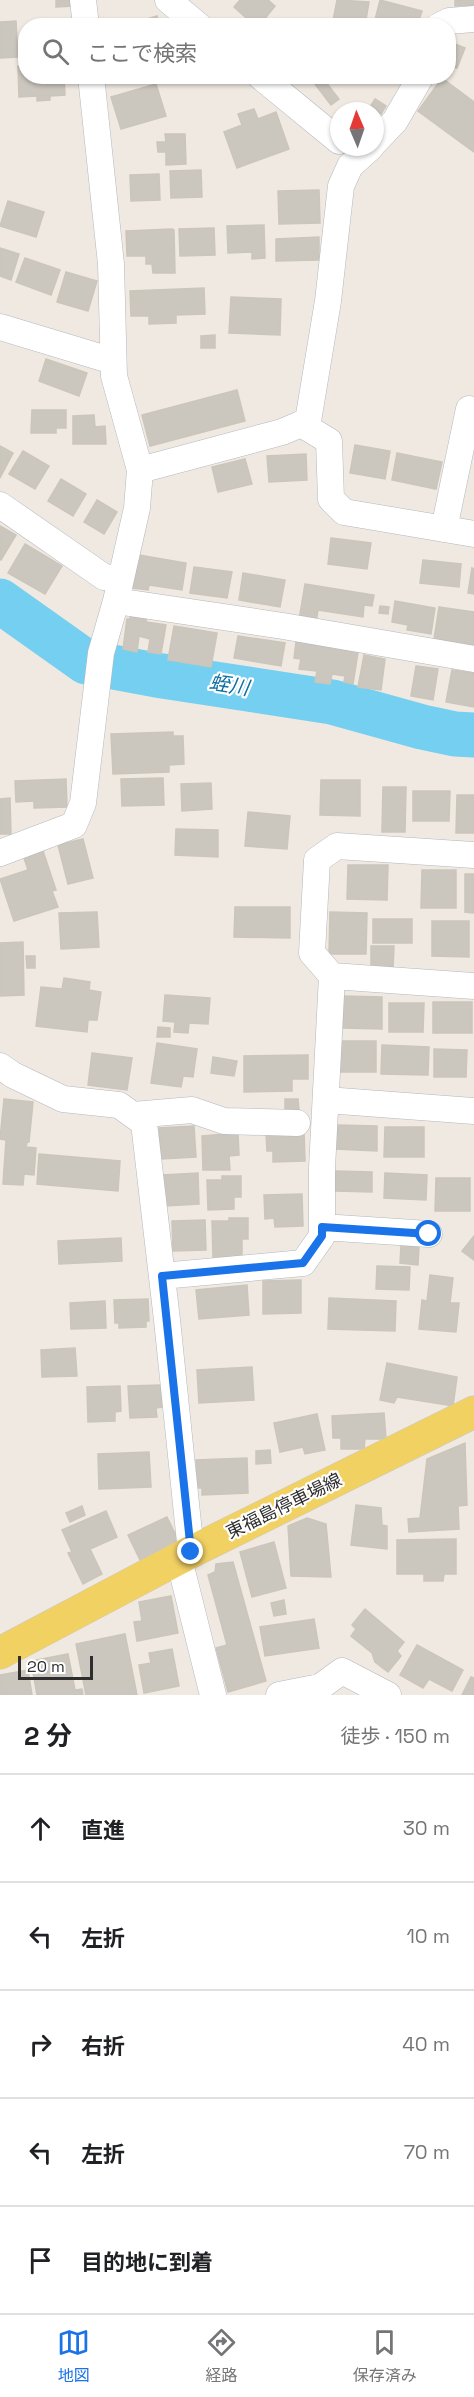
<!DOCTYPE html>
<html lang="ja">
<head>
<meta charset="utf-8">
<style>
	:root { --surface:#fff; --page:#f6f6f6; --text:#202124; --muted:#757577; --line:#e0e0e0; --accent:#1a73e8 }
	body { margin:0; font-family:"Space Grotesk","Noto Sans JP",sans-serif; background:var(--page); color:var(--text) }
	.compass { position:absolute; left:330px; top:102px; width:54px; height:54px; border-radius:50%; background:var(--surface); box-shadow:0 2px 4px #0004; rotate:358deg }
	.scale { position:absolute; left:18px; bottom:15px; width:75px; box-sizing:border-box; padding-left:6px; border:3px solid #2e2e2e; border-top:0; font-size:16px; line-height:21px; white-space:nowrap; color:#2e2e2e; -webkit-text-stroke:4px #fff; paint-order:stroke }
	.stop { position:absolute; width:18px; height:18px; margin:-14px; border:4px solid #1a73e8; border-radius:50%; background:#fff }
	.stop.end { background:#1a73e8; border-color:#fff; box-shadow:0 2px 6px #0008 }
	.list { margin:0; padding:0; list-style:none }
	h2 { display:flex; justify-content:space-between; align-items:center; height:78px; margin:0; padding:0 24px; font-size:26px }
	h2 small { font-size:20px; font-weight:400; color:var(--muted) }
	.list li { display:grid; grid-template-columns:39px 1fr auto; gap:18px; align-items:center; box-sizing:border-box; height:108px; padding:0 24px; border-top:2px solid var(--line) }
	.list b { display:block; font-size:22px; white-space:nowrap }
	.list em { font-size:20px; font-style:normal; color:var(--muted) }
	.icon { flex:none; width:33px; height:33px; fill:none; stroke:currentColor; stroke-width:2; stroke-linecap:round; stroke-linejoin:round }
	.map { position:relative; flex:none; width:474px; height:1695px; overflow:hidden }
	.search { position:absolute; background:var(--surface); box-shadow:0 2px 4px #0004; left:18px; right:18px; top:18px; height:66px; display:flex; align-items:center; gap:15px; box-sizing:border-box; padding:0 21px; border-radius:24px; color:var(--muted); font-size:22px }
	.sheet { height:618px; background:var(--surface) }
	nav { display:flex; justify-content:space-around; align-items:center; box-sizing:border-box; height:84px; border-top:2px solid var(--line); background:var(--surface); font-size:16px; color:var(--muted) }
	nav a { display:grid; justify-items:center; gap:3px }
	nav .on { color:var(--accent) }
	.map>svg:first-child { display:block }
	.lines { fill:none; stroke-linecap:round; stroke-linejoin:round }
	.river { stroke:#75cff0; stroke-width:45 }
	.building { fill:#cbc7bf; stroke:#cbc5ba; stroke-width:1.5 }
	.minor-casing { stroke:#b4b7c1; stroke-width:27 }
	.major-casing { stroke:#c9c9c9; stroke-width:33 }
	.minor { stroke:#fff; stroke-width:26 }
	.major { stroke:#f2d163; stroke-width:32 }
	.route { stroke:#1a73e8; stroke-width:8 }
	.labels { text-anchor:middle; stroke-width:4.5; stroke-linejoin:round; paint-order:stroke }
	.street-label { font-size:18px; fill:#2e2e2e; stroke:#fff }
	.water-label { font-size:20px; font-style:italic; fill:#0d6fa3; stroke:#fff }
</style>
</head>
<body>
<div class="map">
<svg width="474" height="1695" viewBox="0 0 474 1695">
	<rect width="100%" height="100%" fill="#efe9e1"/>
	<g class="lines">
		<path class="river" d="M0,601L86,662L156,675L332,702L422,727L455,734L474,735"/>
	</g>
	<path class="building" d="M56,0H73V6L56,7Z
		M240,0H268L275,6L259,26H255L234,7Z
		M337,0L369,2L365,26H332Z
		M380,0L422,11L417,26L374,24Z
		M455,0H474V5L455,6Z
		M157,16L160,26H125Z
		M16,21L18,57L0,58V22Z
		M450,42L465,48L457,68L448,65Z
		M18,66H26V76H64L65,95L50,96V100L37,101V96L19,97Z
		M373,76H392L389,83Z
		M322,77L339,99L331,105L314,83Z
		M442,78L474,102V152L418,111Z
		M156,84L166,116L121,129L111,97Z
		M375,99L386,106L381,114L370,107Z
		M254,109L258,119L276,112L289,149L237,168L224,132L242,125L238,114Z
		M165,134H185L186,164L166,165V152H158L157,142H166Z
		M201,170L202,197L171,198L170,171Z
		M159,174L160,200L131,201L130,175Z
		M319,190L320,223L279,224L278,191Z
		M8,201L44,212L36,237L0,226Z
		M264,225L265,258L252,259V252L228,253L227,226Z
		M214,228L215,255L180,256L179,229Z
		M172,229L174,230L175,273H153L152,264H146V256H127L126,231Z
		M319,237V260L276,261V239Z
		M0,248L19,254L11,280L0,276Z
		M25,258L60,270L51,295L16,282Z
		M66,272L97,281L88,311L57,302Z
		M204,288L205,314L176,315V323L149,324V316H131L130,291Z
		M231,297L281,299L280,335L229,333Z
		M215,335V348H201V336Z
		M46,359L87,373L79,396L39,381Z
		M237,390L245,421L150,446L142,415Z
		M32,410H66V428H56V433H31Z
		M94,415L95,427L105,426L106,444H73V416Z
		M355,445L390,451L385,479L350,473Z
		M0,446L13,453L0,478Z
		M23,451L49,466L35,489L9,474Z
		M397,453L442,462L436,489L392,480Z
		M306,454L307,480L269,482L267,456Z
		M245,459L252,484L218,492L212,467Z
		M61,479L86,494L73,516L48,501Z
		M97,500L117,512L104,534L84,522Z
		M0,526L16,535L1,560L0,559Z
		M331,538L371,543L367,569L328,564Z
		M25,544L62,566L45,594L8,573Z
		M139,555L186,563L182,590L149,585L148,590L133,588Z
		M423,560L461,564L459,587L420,583Z
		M194,567L232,572L227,598L190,593Z
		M472,568L474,569V594L468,593Z
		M243,573L285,580L280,607L239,600Z
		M305,584L374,595L372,606L364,605L363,617L318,610L316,623L299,620Z
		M395,601L435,608L431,634L407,630L408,625L392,622Z
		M380,606L389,607L388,614L379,613Z
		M439,607L474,612V645L434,639Z
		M131,613L147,616L146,622L166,625L161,654L148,652L150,639L139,636L137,652L123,649L127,619H130Z
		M174,626L217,633L211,667L168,660Z
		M238,636L285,643L281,666L234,658Z
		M296,642L358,652L353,684L344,682L345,676L332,674L330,684L315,682L317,671L299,669L301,659L294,658Z
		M364,655L385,659L381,690L358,687Z
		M416,666L438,669L433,700L411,696Z
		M452,670L474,673V707L446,702Z
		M173,732V736H183L184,764L169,765V772L113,774L111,734Z
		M163,778L164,805L122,806L121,779Z
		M66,779L67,807L34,808V801L16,802L15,781Z
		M321,780H360V816L320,815Z
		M211,783L212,809L182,811L181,784Z
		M383,787H406L405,832H382Z
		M413,791H450L449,821H413Z
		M457,795H474V833H456Z
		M10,798L11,834H0V799Z
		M248,812L290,816L287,849L245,846Z
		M176,829L218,830V857L175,855Z
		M83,839L93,878L68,884L58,845Z
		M43,851L56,890L52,891L58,907L14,921L0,879L28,870L24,858Z
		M348,865H388L387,900L347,899Z
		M422,870H456V908H421Z
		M465,874H474V913L465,912Z
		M235,907H290V938L234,937Z
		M97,912L99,947L61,949L59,913Z
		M330,912L367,913L366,954H329Z
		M373,919H412V943H373Z
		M432,921H469V957L432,956Z
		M23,942L24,995L0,996V943Z
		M371,946H394L393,968H371Z
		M26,956H35V968H27Z
		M64,978L90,982L89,990L101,992L97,1020H88L87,1032L36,1026L41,987L62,989Z
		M165,995L210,998L208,1024L189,1023L188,1033L174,1032L175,1022L163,1021Z
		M343,996L382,997V1029L343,1028Z
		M433,1002H472V1033H433Z
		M389,1003H424L423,1032H389Z
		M158,1027L170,1028V1037H157Z
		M338,1041H376V1072H338Z
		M157,1043L197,1049L193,1077L183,1076L181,1087L151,1083Z
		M382,1045L429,1047L428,1075L381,1074Z
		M434,1049L467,1050L466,1077H434Z
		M92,1053L132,1058L127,1090L88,1085Z
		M308,1055V1079H292V1091L244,1092V1056Z
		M213,1057L237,1061L234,1076L211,1073Z
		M4,1099L33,1102L29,1142H27L26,1147L36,1148L34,1175L24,1174L23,1185L3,1184L6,1140L0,1139Z
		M285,1099H298L299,1110L285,1111Z
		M337,1125L377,1126V1151L336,1149Z
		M194,1126L196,1157L161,1159L159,1128Z
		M385,1127H424V1157H384Z
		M304,1132L305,1161L273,1162V1151H267L266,1133Z
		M238,1133L239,1155L229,1156L230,1170H203L202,1136Z
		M39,1154L120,1161L118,1191L37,1184Z
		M336,1171L372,1172V1192L335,1191Z
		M198,1173L199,1204L164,1206L163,1175Z
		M385,1173L427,1175L426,1200L384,1198Z
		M222,1176H241V1197H234V1209L208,1210L207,1180H222Z
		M436,1178H470V1211H435Z
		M302,1194L303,1226L275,1227L274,1218L265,1219L264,1195Z
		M229,1218H248V1239H242V1256L213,1257L212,1221H229Z
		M205,1220L206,1250L173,1251L172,1221Z
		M474,1236V1260L462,1251Z
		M121,1238L122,1261L59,1264L58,1241Z
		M401,1245L419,1246L418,1265L400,1263Z
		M377,1266L410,1267L409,1290L376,1289Z
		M430,1275L453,1278L450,1303H459L456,1332L419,1329L422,1300L427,1301Z
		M301,1280V1313L263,1314V1281Z
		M247,1285L249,1315L199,1319L196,1290Z
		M329,1298L396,1301L395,1331L328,1329Z
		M148,1299L149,1321H146V1327L119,1328V1323H115L114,1300Z
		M105,1301L106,1328L71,1329L70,1303Z
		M75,1348L77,1376L42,1377L41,1350Z
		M387,1363L457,1377L453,1406L397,1397L394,1403L380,1400Z
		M252,1367L254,1400L199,1403L197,1370Z
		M161,1385L162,1407L156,1408L157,1417L130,1418L128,1386Z
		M120,1386L121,1411L115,1412V1421L88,1422L87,1387Z
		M384,1413L386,1439H365L364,1449H341V1438H333L332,1416Z
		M317,1414L325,1450L305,1454L303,1447L280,1452L274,1423Z
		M465,1443L467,1505L458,1506L459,1529L409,1532L408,1519L420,1518L427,1459Z
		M270,1450L271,1463L256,1464V1451Z
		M149,1452L151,1487L99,1489L98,1454Z
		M247,1458L248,1493L202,1495V1488H198L196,1460Z
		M356,1505L381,1508L382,1525L387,1526V1549L351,1545Z
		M82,1506L85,1515L70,1522L66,1513Z
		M106,1511L117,1537L90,1549L102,1574L83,1584L68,1553L72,1552L62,1530Z
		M167,1517L180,1544L141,1562L128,1535Z
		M307,1518L326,1524L331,1577L291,1576L288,1526Z
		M456,1539V1574H444L443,1581H424V1574H397V1540Z
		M274,1542L286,1588L252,1597L240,1552Z
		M233,1562L266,1681L228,1692L216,1648L227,1645L208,1575L215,1572L216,1564Z
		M171,1596L178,1633L137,1641L134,1622L142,1621L139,1602Z
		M284,1600L286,1614L274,1616L271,1603Z
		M365,1609L404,1642L397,1651L401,1656L388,1672L375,1662L372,1653L351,1636L356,1629L352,1625Z
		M314,1619L319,1648L265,1656L260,1627Z
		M125,1634L137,1695H86L76,1644Z
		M417,1645L463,1670L452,1691L429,1679L423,1688L400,1675Z
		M172,1649L179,1686L144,1693L139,1665L151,1663L149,1653Z
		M68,1654L75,1690L82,1689L83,1695H37L31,1661Z
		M28,1670L32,1695H0V1675Z
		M471,1677L474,1678V1695H462Z"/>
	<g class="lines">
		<defs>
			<path id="minor" d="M83,0L86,26
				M168,0L199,26
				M439,26L449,21L474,19
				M260,76L339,141
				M375,142L395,121L421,76
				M0,327L113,361
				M301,424L329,441L331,499L344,512L474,534
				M140,470L282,432L308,421L328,301L341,186L350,166L371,147
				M0,505L104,577L121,579
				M444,529L469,409
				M116,601L283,626L474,659
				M0,853L74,825L83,803L101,653L116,601L137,508L140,470L114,376L111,264L91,76
				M474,855L337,846L317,860L312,953L332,976L474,986
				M0,1066L13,1075L63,1099L119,1105L144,1123L167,1320L191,1552
				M326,1100L474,1111
				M133,1115L192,1110L224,1121L297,1123
				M322,1227L429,1234
				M162,1276L303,1263L322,1236V1168L332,976
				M179,1559L213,1695
				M279,1695L320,1687L342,1671L388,1695"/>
			<path id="major" d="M0,1653L191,1552L474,1412"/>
		</defs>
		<use href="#minor" class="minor-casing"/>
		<use href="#major" class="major-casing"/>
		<use href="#minor" class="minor"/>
		<use href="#major" class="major"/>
	</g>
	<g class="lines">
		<path class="route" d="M191,1552L162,1276L303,1263L322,1236V1227L429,1234"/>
	</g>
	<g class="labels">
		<g class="street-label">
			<text transform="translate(284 1506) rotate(-26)" y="6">東福島停車場線</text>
		</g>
		<g class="water-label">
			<text transform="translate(229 685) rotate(9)" y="7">蛭川</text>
		</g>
	</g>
</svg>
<svg class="compass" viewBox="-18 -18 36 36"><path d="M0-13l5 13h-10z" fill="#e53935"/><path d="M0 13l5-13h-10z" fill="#757577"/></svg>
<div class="scale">20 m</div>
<div class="stop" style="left:429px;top:1234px"></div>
<div class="stop end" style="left:191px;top:1552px"></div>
<div class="search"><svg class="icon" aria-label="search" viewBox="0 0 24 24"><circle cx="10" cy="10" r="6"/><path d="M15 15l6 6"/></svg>ここで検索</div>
</div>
<section class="sheet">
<h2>2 分<small>徒歩 · 150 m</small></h2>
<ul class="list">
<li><svg class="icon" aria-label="ahead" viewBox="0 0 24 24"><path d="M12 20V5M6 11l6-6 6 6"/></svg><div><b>直進</b></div><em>30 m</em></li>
<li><svg class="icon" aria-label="left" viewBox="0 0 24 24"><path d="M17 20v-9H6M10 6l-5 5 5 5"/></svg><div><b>左折</b></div><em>10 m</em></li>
<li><svg class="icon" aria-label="right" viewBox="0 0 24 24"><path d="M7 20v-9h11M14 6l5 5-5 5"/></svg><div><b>右折</b></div><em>40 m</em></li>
<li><svg class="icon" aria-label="left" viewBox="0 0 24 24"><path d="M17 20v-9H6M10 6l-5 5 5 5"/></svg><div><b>左折</b></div><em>70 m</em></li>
<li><svg class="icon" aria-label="arrive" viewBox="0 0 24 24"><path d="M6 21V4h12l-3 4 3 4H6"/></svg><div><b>目的地に到着</b></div></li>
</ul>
</section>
<nav>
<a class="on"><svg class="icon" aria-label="map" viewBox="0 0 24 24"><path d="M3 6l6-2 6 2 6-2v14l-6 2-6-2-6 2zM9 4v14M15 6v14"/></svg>地図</a>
<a><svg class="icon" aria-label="directions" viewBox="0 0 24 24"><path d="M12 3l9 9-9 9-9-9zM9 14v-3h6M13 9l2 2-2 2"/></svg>経路</a>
<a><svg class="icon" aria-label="saved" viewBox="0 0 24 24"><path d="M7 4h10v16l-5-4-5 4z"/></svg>保存済み</a>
</nav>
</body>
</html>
